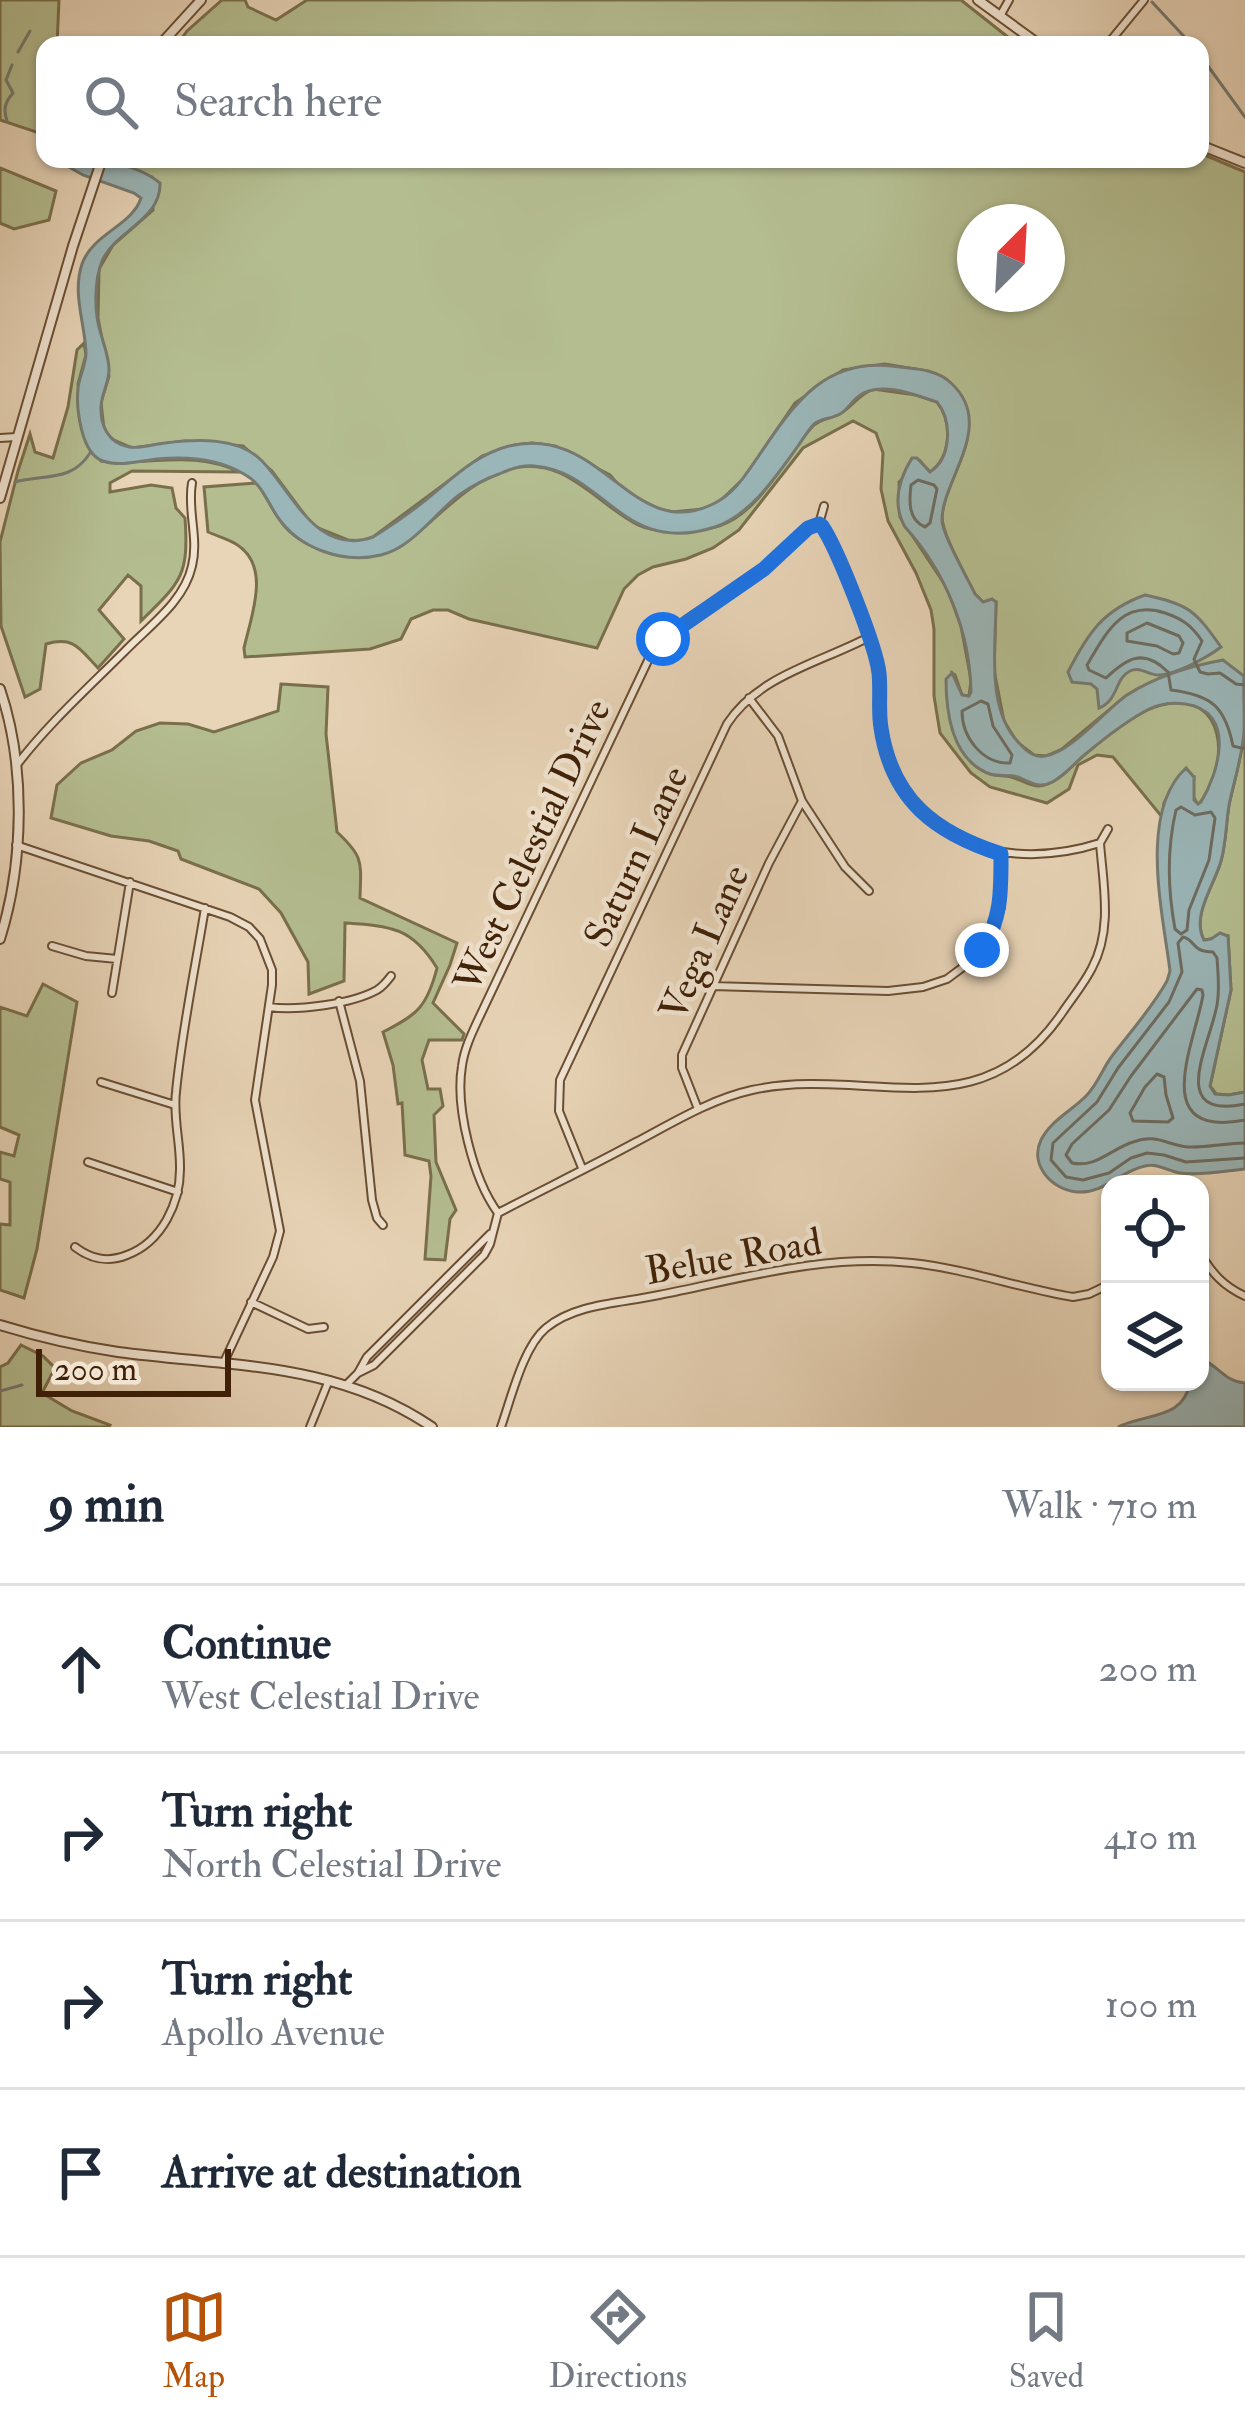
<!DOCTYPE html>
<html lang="en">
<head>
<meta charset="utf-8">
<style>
	:root { --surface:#fff; --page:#f2f2f3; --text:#1f2937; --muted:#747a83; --line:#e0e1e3; --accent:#b45309 }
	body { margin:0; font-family:"IM FELL Double Pica",serif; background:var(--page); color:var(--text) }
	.controls { position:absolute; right:36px; bottom:36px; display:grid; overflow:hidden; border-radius:24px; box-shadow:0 3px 9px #0004 }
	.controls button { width:108px; height:108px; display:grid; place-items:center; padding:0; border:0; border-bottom:3px solid var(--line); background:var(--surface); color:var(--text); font:60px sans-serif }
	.compass { position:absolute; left:957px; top:204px; width:108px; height:108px; border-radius:50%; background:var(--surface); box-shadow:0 3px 9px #0004; rotate:24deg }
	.scale { position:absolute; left:36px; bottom:30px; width:195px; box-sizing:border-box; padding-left:12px; border:6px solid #402107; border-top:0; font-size:33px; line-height:42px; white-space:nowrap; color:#402107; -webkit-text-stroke:9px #f0e3d0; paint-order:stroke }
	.stop { position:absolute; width:36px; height:36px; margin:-27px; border:9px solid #1a73e8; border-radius:50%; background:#fff }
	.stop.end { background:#1a73e8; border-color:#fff; box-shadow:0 3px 12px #0008 }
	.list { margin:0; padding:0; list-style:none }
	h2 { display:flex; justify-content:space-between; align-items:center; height:156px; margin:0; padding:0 48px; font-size:51px }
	h2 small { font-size:39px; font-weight:400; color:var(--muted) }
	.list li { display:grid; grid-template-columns:78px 1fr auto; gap:36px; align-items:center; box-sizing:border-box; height:168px; padding:0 48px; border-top:3px solid var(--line) }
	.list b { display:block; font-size:45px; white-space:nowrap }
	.list p { margin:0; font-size:39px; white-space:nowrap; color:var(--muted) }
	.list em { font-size:39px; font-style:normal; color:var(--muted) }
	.icon { flex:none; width:66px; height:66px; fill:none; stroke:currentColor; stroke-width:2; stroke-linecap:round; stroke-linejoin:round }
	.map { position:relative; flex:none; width:1245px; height:1427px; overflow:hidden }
	.search { position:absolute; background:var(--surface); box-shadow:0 3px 9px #0004; left:36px; right:36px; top:36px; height:132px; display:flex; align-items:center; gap:30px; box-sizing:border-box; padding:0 42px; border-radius:24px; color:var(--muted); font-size:45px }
	.sheet { height:828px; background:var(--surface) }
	nav { display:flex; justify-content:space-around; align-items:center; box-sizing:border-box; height:168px; border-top:3px solid var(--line); background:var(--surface); font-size:33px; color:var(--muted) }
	nav a { display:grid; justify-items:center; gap:6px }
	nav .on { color:var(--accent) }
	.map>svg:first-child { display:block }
	.green { fill:#b4bd90; stroke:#7a6f4c; stroke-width:3; fill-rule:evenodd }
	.water { fill:#9ab6b8; stroke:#767a71; stroke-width:3 }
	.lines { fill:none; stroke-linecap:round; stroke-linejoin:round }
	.shore { stroke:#6d6c60; stroke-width:3 }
	.stream { stroke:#767a71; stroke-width:3 }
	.minor-casing { stroke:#6a4e33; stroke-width:10 }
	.tertiary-casing { stroke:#6a4e33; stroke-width:12 }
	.minor { stroke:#f0e3d0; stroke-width:6 }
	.tertiary { stroke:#f0e3d0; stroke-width:8 }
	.route { stroke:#1a73e8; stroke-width:15 }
	.labels { text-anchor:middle; stroke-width:9; stroke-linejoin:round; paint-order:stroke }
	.street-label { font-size:39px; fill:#402107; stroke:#f0e3d0 }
</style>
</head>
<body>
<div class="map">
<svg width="1245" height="1427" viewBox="0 0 1245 1427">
	<rect width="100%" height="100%" fill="#e8d4b7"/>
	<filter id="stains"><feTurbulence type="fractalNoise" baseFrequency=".00167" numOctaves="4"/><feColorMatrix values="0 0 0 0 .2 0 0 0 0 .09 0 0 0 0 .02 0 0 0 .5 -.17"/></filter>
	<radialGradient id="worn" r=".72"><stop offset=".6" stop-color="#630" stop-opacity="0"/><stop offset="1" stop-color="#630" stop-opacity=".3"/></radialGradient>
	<path class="green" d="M0,0H59L57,45H45V135L0,120Z
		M222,0H245L248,7L276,20L307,0H961L1018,45H177L187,31Z
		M1200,153L1245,172V1092L1229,1095L1216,1094L1210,1086L1231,990L1228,936L1204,940C1191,915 1214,886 1221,861C1226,843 1226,824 1229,805C1234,781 1242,757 1244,732C1245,713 1243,695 1243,676L1192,666L1127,695L1062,749L1046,756L1034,755L1017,742L1004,721L994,670L996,602H983L975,594C966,576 940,532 942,514C945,489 962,465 967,440L928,371L885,364L843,370L795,403L743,479L719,502L703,509L672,512L657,508L624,491L610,475L555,446L532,443L515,445L482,456L373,537L363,541L348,540L313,526L272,471L243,446L185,441L132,448L111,439L104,430L101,402L109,376L98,318L99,269L113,245L153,210L152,177L113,164L115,159H1200ZM975,222H1047V294H975Z
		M0,168L56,191L49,220L14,229L0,223Z
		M84,343L86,355L78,384L101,461C152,466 191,449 240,472L132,471L110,483V492L151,485L172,488L176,508L185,518C189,576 181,582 141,621V586L128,575L99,610L124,639L98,668C79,648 74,636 46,644L40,689L25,697L1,626L0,542L18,471L30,434L35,452L53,458L68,407L77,350Z
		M873,389L916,395L937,402C953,422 951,458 930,472L920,461L899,482L900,517L947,588L961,626L971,680L969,696L962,695L955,675L952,673C955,712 951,774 1004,776C1017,776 1027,786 1039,786C1057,785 1072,765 1084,755C1103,739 1138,710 1161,705C1228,688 1231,768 1198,805L1192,794L1194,777L1176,780L1164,803L1162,817L1113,757L1097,755L1078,765L1069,789L1047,803L990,787L971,773L940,733L934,696V629L931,610L916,573L888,521L881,489L883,453L876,433L853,421L803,448L739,530L713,548L686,559L653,567L638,575L624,589L597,648L469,619L448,610H433L411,619L401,639L370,649L245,657L244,648C251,616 272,566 236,544C228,539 217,536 208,532L204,487L257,483C268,498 275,518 289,531C314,555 367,564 398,548C436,522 463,483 509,469C564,454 595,503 638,525C658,535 699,532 719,526C760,513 785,457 812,427C821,417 834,419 844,411C855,403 860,394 873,389Z
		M281,684L328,687L326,734L337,832C364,857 361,862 360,898L457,943L450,965L433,1003L464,1034L462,1040H429L422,1060L428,1089H440L443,1106L434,1115L436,1162L456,1210L450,1219L445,1260L425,1259L431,1176L429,1161L405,1155L402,1103L398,1104L393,1065L383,1032C417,1015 427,1007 437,968C412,927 390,926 345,923L344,981L309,994L308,962L281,913L259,889L181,859L178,851L149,841L111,836L51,818L57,785L81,763L112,750L136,731L160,723L188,724L214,732L278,711Z
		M43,984L77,1002L37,1249L24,1298L0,1290V1224L10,1225V1182L0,1179V1152L14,1156L19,1135L0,1127V1007L27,1016Z
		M21,1345L43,1356L55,1368L42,1393L72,1411L110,1425L109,1427H0V1367L8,1363Z"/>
	<path class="water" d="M55,159C89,159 132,160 160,183C161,220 116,230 102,261C94,281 94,314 101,334C104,346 109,357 109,370C109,382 102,393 101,406C100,425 108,443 129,447C140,449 154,444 165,443C197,439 238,437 261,460C293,492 316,557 373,537C389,527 404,517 418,506C447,484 473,455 509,446C603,423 632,546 715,503C735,493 746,474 758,457C795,402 826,355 900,367C918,369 938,370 951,383C997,425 942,479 942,520C942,534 968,579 975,594L983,602L992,599L996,602C996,647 985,711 1021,745C1027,752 1036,758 1045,756C1072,752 1104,711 1127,695C1155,677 1190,666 1223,660L1244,676C1243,695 1245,713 1244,732C1242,757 1234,781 1229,805C1226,824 1226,843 1221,861C1214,886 1191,916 1204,940L1211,939L1220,933L1228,936L1231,990L1210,1086L1215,1094L1229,1095L1245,1092V1169C1225,1171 1200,1176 1180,1173C1168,1171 1158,1163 1145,1166C1120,1171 1104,1194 1077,1192C1052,1190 1029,1165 1041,1140C1051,1120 1073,1110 1087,1095C1098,1083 1103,1068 1112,1056C1131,1031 1152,1008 1167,981L1170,971C1163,914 1138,812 1186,768L1194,777V800L1198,804L1201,802C1219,772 1237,711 1185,704C1172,702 1160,704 1149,709C1128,720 1106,737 1088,752C1076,761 1066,775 1052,782C1039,789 1030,782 1018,777C1009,774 999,777 990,774C952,760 946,713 946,679L952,673L962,695L969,696L971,692C970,631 945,571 905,527C892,504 899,479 912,458H917L930,472C951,458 953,422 937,402C916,395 879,380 859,396C852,401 847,410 840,414C831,419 822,418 814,424C808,430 803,439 798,446C777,475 751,515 715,527C622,557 605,471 534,466C523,465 510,469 499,474C485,479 472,486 459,495C434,514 413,547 381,555C343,564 299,549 277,516C267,501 262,484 244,474C217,458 187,456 157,459C140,461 120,467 103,461C81,454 76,408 78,388C79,377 86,365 86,353C85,323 72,294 82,264C93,233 132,226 141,198L134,193L83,175Z
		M1145,595C1190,604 1196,612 1221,647C1208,657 1175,675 1158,675C1149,675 1140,666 1130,671C1114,679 1119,700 1099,708L1097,689L1091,684L1072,682L1068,672C1088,633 1103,610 1145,595Z
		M1201,1359C1218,1365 1225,1382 1245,1383V1427H1118C1146,1413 1184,1420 1190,1382H1200Z"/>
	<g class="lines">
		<path class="shore" d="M918,480L934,485L937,489L930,523L925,527C908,520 909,501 911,485Z
			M1147,623L1179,636L1183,643L1179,653L1173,654L1157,646L1127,641V633Z
			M1245,685L1236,684L1220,673L1208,674L1200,672L1194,659L1202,641C1192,626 1183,619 1165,613C1122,599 1106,633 1087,665L1089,670L1106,678C1126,659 1143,647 1168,672L1171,690C1211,695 1225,706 1233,746L1245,749
			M981,701L988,704L993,726L1012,755L1010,763C982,764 962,737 962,711Z
			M1181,807L1195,815L1211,812L1215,818L1209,860L1189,910L1187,930L1181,934L1175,929C1168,891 1167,848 1176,810Z
			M1157,1074L1164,1077L1166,1095L1173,1118L1168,1122L1133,1121L1130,1113L1145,1087Z
			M1245,1104C1166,1120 1210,1045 1217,1005C1220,989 1218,974 1217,958L1213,952C1191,952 1196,940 1183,937L1178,943L1182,972L1169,1002L1118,1068L1097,1102L1053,1143L1051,1160L1066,1177L1083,1180L1109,1173L1131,1158L1147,1153L1164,1155L1186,1162L1245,1158
			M1245,1120C1147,1139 1195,1043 1203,995L1202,990L1197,989L1131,1076L1109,1110L1072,1144L1066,1155L1072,1163C1096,1168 1111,1149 1133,1142C1157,1133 1166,1145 1188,1147C1206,1148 1226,1143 1245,1143"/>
		<path class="stream" d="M1152,2L1192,45
			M18,52L30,31
			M1200,55L1245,117
			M7,121C3,109 5,102 13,93L6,80L12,65
			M15,482C45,474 72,482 90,453
			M0,1391L22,1385"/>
		<defs>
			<path id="minor" d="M1000,16L1009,0
				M1107,45L1144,0
				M0,438L17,437
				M819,524L826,532C843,574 867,618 877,662C884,689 877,717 884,745C910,846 1009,872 1100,843L1108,829
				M749,698L778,736L802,801L845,867L869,891
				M16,766C48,724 87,689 124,652C149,626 184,602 192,566C199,538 187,510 192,483
				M16,845L230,917L249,927L260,939L272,970V985L255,1100L280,1231L273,1257L224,1362
				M52,946L86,956L117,959
				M712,986L888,991L923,987L947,979L974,959L994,929L1001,907V854
				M112,993L130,882
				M339,1001L360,1081L372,1200L377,1218L383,1225
				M269,1007C297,1011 352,1004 377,990C382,987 388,980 391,976
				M101,1082L175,1105
				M698,1109L682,1068V1055L769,863L802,801
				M88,1162L178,1192
				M582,1168L559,1111L560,1080L727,724C759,675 820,663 869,637
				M498,1213C473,1179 455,1107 462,1066C464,1050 471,1035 478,1020L653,650C685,611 738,594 775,560C789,547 801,530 819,524L824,506
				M498,1213C544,1189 590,1167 636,1142C672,1123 711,1099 752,1090C867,1065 979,1135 1062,1013C1072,998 1084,984 1092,968C1113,929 1103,884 1100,843
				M75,1247C91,1259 107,1263 127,1255C162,1242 181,1202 180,1166C180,1141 173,1116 176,1092C182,1030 195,969 205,908
				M1200,1253C1212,1273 1223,1286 1245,1296
				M251,1302L308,1329L324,1327
				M358,1373L374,1365L484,1255L490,1244L498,1213
				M347,1384L358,1373L367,1357L490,1234
				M310,1427L329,1380
				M501,1427C511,1399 523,1347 546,1328C576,1303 623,1303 659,1295C745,1278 822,1254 912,1263C967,1269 1019,1288 1073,1297L1089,1294L1110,1284"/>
			<path id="tertiary" d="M978,0L1040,45
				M160,45L201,0
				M1200,145L1245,163
				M0,498L73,246L102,159
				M0,689C26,766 24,862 0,939
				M0,1325C39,1337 78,1346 118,1352C230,1367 335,1361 432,1427"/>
		</defs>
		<use href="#minor" class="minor-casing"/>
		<use href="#tertiary" class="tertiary-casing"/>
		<use href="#minor" class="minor"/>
		<use href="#tertiary" class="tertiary"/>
	</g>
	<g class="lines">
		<path class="route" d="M663,639L764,569L808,528L819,524L822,526C837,548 876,646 879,673C881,691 878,710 881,728C892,801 936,833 1001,854C1001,890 1002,918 982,950"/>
	</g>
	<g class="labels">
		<g class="street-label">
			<text transform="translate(531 845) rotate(-65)" y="14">West Celestial Drive</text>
			<text transform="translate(635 856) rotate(-65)" y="14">Saturn Lane</text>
			<text transform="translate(703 942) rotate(-66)" y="14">Vega Lane</text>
			<text transform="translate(733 1255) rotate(-10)" y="14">Belue Road</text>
		</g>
	</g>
	<rect width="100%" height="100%" filter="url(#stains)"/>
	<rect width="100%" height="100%" fill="url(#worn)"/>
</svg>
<div class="controls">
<button><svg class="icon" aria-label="locate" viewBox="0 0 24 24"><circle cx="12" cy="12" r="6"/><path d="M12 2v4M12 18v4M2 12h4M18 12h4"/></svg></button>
<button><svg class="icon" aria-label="layers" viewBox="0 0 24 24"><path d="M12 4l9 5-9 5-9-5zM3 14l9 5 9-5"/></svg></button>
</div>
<svg class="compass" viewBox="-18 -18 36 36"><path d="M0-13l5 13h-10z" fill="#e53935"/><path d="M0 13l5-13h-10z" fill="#747a83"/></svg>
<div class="scale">200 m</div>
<div class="stop" style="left:663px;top:639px"></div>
<div class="stop end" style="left:982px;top:950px"></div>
<div class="search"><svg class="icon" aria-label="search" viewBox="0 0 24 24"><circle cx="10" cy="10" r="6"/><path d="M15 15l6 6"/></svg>Search here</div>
</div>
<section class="sheet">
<h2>9 min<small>Walk · 710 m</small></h2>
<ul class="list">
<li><svg class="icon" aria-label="ahead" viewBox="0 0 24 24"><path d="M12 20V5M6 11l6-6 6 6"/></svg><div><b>Continue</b><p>West Celestial Drive</p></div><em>200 m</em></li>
<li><svg class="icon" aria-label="right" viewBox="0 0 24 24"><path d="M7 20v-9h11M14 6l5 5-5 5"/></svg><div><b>Turn right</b><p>North Celestial Drive</p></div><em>410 m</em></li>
<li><svg class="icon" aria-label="right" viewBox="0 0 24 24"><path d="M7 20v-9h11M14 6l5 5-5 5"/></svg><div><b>Turn right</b><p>Apollo Avenue</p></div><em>100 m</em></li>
<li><svg class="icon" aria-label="arrive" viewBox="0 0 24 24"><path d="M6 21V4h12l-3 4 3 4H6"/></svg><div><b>Arrive at destination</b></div></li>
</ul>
</section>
<nav>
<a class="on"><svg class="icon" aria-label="map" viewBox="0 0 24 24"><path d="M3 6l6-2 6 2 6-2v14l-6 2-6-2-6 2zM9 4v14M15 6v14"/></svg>Map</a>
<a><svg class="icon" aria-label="directions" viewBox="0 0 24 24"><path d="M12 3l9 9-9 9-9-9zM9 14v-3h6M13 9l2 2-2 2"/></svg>Directions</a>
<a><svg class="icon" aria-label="saved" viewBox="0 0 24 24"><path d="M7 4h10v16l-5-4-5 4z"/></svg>Saved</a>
</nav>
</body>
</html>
